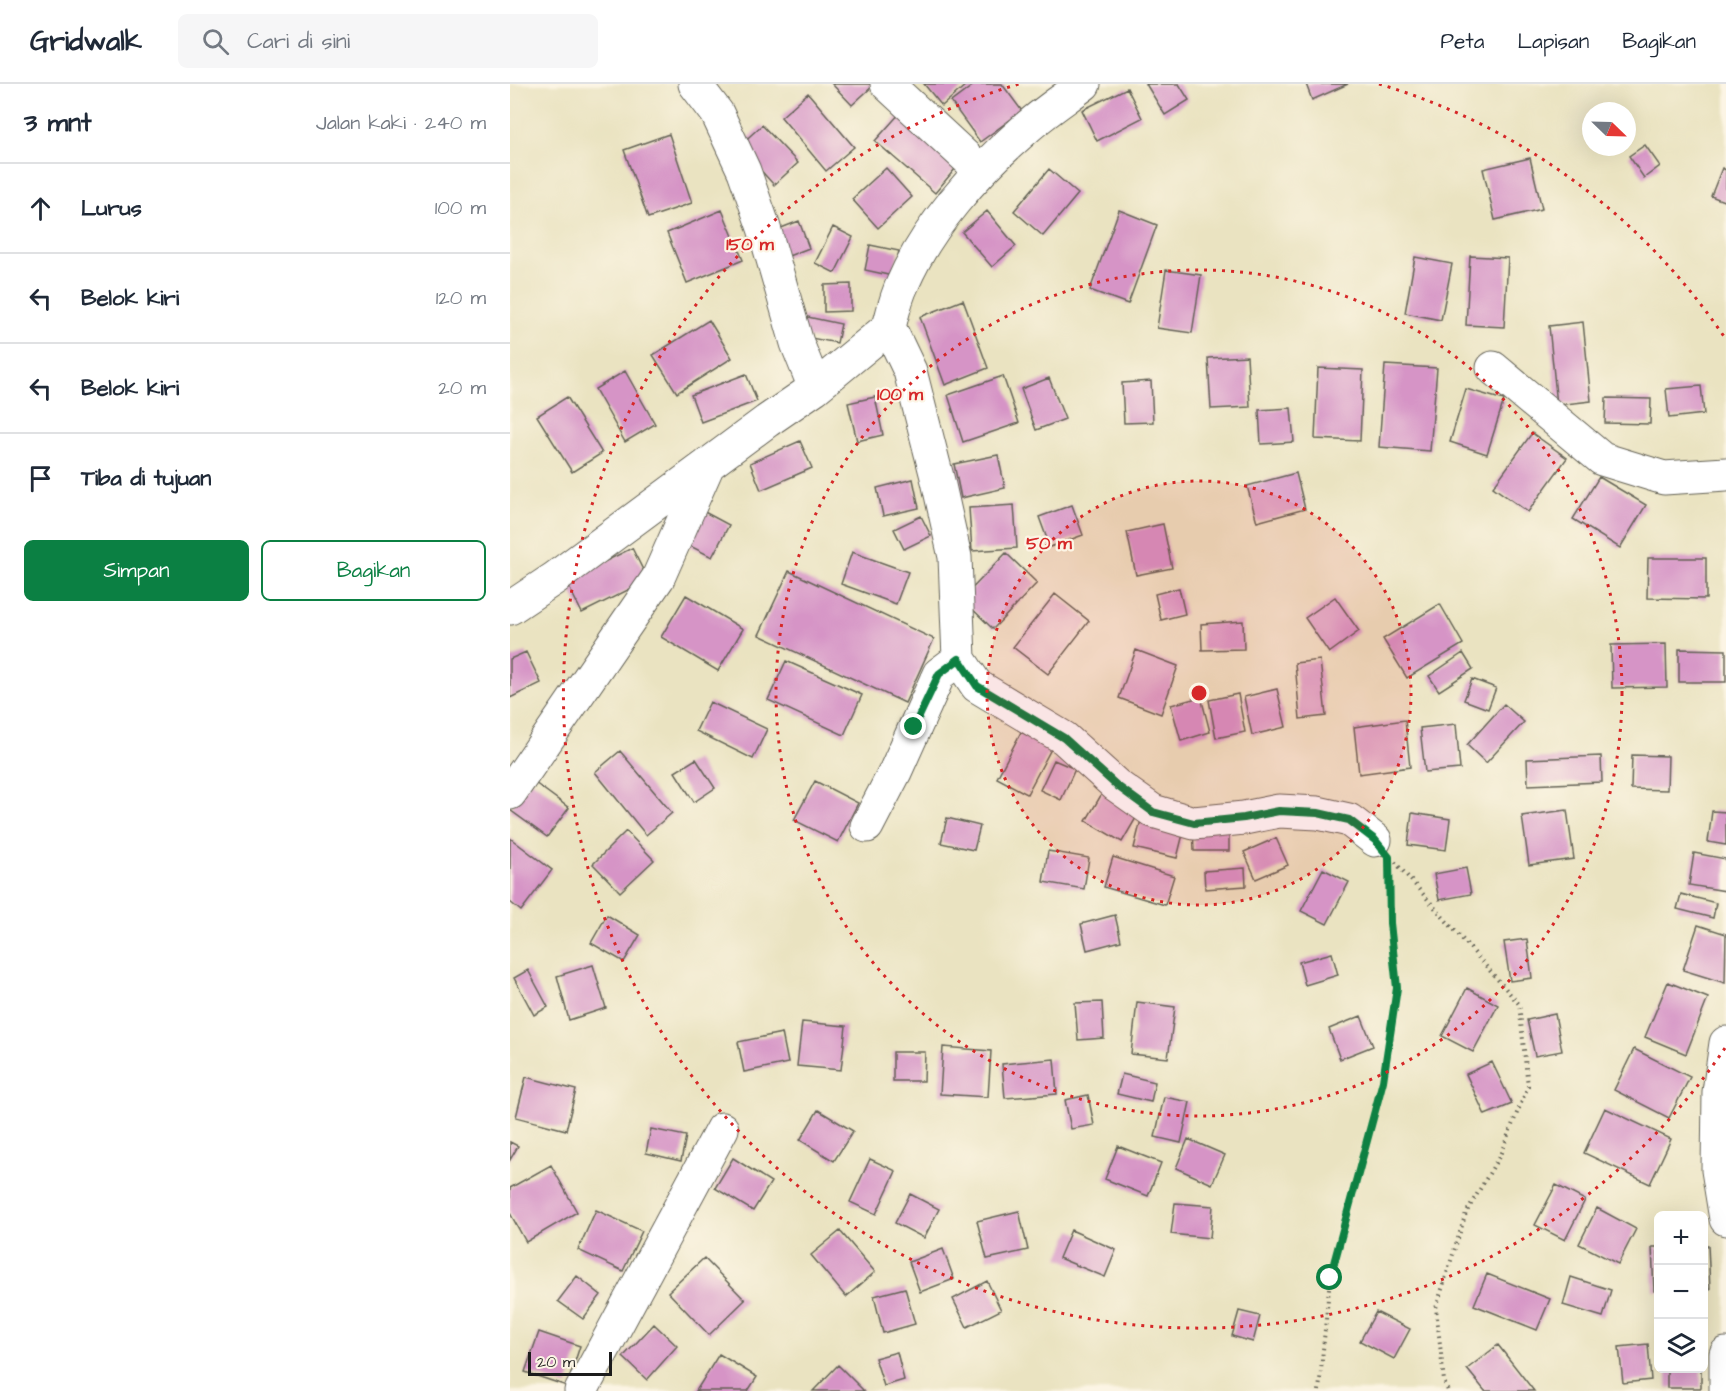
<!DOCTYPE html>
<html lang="id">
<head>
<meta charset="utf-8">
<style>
	:root { --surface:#fff; --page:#f6f6f7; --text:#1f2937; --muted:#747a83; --line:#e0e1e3; --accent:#0b8043 }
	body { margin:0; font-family:"Architects Daughter",sans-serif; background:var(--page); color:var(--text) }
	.controls { position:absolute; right:18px; bottom:18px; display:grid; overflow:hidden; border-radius:9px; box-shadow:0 6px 24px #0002 }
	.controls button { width:54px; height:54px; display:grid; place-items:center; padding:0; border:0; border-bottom:2px solid var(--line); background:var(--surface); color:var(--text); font:30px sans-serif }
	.compass { position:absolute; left:1072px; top:18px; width:54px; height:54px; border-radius:50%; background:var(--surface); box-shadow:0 6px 24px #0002; rotate:113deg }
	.scale { position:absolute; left:18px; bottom:15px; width:84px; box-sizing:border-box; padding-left:6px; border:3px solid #1c1c1c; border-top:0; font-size:16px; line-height:21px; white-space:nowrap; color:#1c1c1c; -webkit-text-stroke:4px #fcf5e5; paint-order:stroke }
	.stop { position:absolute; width:18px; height:18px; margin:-14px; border:4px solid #0b8043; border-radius:50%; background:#fff }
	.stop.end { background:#0b8043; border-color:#fff; box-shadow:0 2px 6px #0008 }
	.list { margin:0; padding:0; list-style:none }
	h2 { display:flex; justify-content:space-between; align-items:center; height:78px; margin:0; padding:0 24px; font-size:26px }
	h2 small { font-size:20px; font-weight:400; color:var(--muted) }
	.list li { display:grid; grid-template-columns:39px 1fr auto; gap:18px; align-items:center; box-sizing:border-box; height:90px; padding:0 24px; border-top:2px solid var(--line) }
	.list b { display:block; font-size:22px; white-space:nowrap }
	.list em { font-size:20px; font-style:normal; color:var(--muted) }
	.actions { display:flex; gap:12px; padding:18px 24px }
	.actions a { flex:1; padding:14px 0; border:2px solid var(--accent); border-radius:9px; text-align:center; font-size:21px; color:var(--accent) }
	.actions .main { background:var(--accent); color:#fff }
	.icon { flex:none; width:33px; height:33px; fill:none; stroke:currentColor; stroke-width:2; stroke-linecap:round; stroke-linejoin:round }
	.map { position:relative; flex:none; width:1216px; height:1307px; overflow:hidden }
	header { display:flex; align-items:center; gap:36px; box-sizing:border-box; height:84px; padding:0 30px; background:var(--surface); border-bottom:2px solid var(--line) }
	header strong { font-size:28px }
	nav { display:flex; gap:33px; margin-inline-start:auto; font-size:21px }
	.search { width:420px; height:54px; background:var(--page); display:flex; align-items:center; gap:15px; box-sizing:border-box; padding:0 21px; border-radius:9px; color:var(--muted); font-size:22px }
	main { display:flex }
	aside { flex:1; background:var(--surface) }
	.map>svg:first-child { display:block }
	.building { fill:#d694c6 }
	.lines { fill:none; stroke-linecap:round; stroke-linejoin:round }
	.minor-casing { stroke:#646256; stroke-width:35 }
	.path { stroke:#646256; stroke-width:4; stroke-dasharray:1.5 4.5; stroke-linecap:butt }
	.minor { stroke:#fff; stroke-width:33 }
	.route { stroke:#0b8043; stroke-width:8 }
	.ring { fill:none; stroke:#d62828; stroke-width:3; stroke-dasharray:3 6 }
	.centre { fill:#d62828; stroke:#fcf5e5; stroke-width:3 }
	.ring-label { font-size:18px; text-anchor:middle; font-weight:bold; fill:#d62828; stroke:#fcf5e5; stroke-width:4.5; stroke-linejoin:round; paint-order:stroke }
</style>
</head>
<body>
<header>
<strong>Gridwalk</strong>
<div class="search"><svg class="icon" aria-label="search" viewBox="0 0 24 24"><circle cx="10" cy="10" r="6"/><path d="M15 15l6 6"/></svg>Cari di sini</div>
<nav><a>Peta</a><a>Lapisan</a><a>Bagikan</a></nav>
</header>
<main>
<aside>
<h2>3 mnt<small>Jalan kaki · 240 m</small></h2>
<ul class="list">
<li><svg class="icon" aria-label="ahead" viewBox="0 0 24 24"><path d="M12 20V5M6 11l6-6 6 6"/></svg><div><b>Lurus</b></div><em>100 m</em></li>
<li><svg class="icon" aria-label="left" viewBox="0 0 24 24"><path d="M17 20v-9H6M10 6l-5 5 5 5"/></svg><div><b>Belok kiri</b></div><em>120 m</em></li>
<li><svg class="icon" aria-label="left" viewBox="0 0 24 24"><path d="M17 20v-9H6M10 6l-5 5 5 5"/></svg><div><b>Belok kiri</b></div><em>20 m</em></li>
<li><svg class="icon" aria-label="arrive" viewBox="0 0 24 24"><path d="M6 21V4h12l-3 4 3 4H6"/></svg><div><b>Tiba di tujuan</b></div></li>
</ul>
<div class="actions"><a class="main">Simpan</a><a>Bagikan</a></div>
</aside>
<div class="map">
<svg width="1216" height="1307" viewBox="0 0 1216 1307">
	<rect width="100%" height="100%" fill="#fcf5e5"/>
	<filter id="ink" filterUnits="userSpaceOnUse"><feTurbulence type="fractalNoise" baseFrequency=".0167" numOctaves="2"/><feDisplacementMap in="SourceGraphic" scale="12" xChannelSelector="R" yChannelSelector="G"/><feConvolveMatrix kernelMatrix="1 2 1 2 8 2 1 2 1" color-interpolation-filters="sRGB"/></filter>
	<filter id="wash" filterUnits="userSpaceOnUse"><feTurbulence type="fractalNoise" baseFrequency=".008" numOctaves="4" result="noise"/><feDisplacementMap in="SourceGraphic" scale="24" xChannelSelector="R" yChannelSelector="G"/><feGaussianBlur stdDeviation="1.35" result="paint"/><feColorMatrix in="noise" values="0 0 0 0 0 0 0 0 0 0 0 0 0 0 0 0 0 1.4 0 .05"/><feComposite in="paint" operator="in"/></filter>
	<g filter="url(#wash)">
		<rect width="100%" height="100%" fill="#eae3c1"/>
		<g id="blocks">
			<path class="building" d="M322,0H365L342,21Z
				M414,0H457L432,22Z
				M465,0H492L512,27L470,58L441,18Z
				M636,0H669L679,16L655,31Z
				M796,0H838L802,16Z
				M617,4L632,34L587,57L572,26Z
				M298,9L344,63L316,87L271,33Z
				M391,28L450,79L425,109L365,57Z
				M252,41L288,79L264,101L229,62Z
				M159,50L182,119L138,134L114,66Z
				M1135,61L1150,82L1134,94L1119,72Z
				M1020,74L1032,125L985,136L973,85Z
				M376,84L402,113L368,144L342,115Z
				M1212,84L1216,86V118L1201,112Z
				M539,85L568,110L533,152L504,127Z
				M212,126L233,176L177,199L157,149Z
				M609,126L647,141L618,220L580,206Z
				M477,127L506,162L482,183L452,148Z
				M289,137L299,164L276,173L266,146Z
				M323,143L343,153L325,189L305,179Z
				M360,161L389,167L383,192L355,186Z
				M960,172L998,174L994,243L956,241Z
				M905,173L942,180L931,236L895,229Z
				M656,186L691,191L682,249L647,244Z
				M341,200V227L314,228V201Z
				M453,216L478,284L435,301L410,233Z
				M293,232L331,240L327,259L290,252Z
				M199,236L222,274L167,309L143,271Z
				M1073,238L1081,317L1047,321L1039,242Z
				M737,272L740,323L701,325L698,274Z
				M875,281L927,284L920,367L869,363Z
				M808,284L853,286L850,357L805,355Z
				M115,287L145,340L115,358L85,305Z
				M236,290L247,317L191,338L181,311Z
				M493,292L509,339L453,358L438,311Z
				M539,294L555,335L526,346L511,305Z
				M641,297L643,338L614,339L612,299Z
				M1191,302L1194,330L1159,334L1156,305Z
				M956,305L994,316L977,370L940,358Z
				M57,313L92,369L62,388L27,332Z
				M365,313L373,351L347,357L338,319Z
				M1096,314L1141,315L1140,340L1095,339Z
				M781,324L784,358L751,360L749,326Z
				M1022,349L1057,374L1018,428L983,403Z
				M290,357L302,384L251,406L240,379Z
				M488,371L495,404L451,414L444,380Z
				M786,389L795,425L747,438L737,402Z
				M1089,393L1136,421L1110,464L1063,435Z
				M403,395L409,424L373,432L367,404Z
				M504,421L507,464L462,467L459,424Z
				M562,421L573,451L540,463L529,433Z
				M187,424L219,441L202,473L170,457Z
				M411,432L421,452L394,465L384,445Z
				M653,440L662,484L626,491L617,448Z
				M122,464L138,496L72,529L56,497Z
				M342,468L398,488L386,520L331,500Z
				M496,469L527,499L483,545L452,515Z
				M1138,474H1196V515L1137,514Z
				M279,487L424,555L395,619L249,551Z
				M669,504L675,530L651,536L645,510Z
				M545,510L579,537L538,590L503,563Z
				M176,511L233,545L208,587L151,553Z
				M825,513L849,547L819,569L795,534Z
				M930,520L953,560L897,594L873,555Z
				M733,537L734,565L692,566L691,540Z
				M1156,560L1157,603L1102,604L1101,561Z
				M1169,565L1216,566V598H1169Z
				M626,566L668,582L651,630L609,614Z
				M16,568L31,599L0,614V575Z
				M953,569L963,585L929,607L919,592Z
				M810,576L816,632L790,635L785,579Z
				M276,577L352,611L334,651L258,616Z
				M962,595L986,604L978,625L954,616Z
				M767,605L776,643L742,651L734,613Z
				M728,610L735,648L706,654L699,616Z
				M691,613L700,648L671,657L661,621Z
				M200,618L257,645L243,675L186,647Z
				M994,620L1014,638L976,679L957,661Z
				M895,636L900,683L849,690L844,643Z
				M946,640L950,685L915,688L910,644Z
				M511,648L542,663L517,710L487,694Z
				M110,667L162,729L136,751L85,688Z
				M1122,671L1158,672L1157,706L1121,705Z
				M1091,672L1092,698L1018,701L1017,675Z
				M186,675L205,704L184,718L165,688Z
				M544,676L565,685L551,716L530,706Z
				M21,696L59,724L37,753L0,726Z
				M305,697L348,719L328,758L284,736Z
				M594,706L630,727L612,758L576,737Z
				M1057,726L1064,775L1019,781L1012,732Z
				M1202,727L1216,728V761L1198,758Z
				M902,729L940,735L936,766L898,761Z
				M632,732L675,742L667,774L624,764Z
				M437,734L470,742L464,766L431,759Z
				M683,741H719V767H684Z
				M116,747L144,776L110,808L83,780Z
				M0,754L42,786L11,827L0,818Z
				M766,754L778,781L746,795L734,768Z
				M538,767L579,774L574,805L533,798Z
				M1184,769L1216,775V807L1179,801Z
				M603,773L664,792L655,821L594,803Z
				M735,784L736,802L695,805L694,787Z
				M956,784L961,810L929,816L924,790Z
				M813,785L839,798L817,840L791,827Z
				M1171,810L1206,819L1203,834L1167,825Z
				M97,831L130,851L114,878L81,859Z
				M605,831L611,857L577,866L571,840Z
				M1188,841L1216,850L1215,899L1173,886Z
				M1017,855L1022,894L1000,897L994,858Z
				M822,869L828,891L795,901L789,878Z
				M83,881L96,924L59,936L47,892Z
				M18,886L38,923L24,931L4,894Z
				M1158,898L1198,914L1176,970L1135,953Z
				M957,904L988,921L963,968L932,952Z
				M592,918L594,954L568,956L565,919Z
				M627,918L665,923L658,974L621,970Z
				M1045,930L1052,967L1025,972L1017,936Z
				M851,932L863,962L830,975L819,945Z
				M292,938L336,942L331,986L287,982Z
				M272,949L278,979L234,988L228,958Z
				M433,963L481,967L478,1013L430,1010Z
				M1124,965L1180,993L1159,1034L1104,1006Z
				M383,968H415L414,997H383Z
				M544,975L547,1010L495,1014L492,980Z
				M982,978L1002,1020L975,1031L956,990Z
				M612,990L645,998L641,1018L607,1010Z
				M16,993L66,1006L56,1046L6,1033Z
				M578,1011L584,1041L561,1045L555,1016Z
				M654,1013L680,1018L671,1059L645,1053Z
				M1095,1024L1161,1055L1140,1100L1074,1069Z
				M308,1026L343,1047L324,1077L290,1056Z
				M141,1045L176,1052L171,1077L136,1069Z
				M678,1055L715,1071L702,1100L666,1084Z
				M0,1058L8,1062L0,1076Z
				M608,1062L651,1079L638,1112L595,1095Z
				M223,1074L261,1098L243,1127L205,1104Z
				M360,1075L386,1087L366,1130L340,1118Z
				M41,1081L67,1128L16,1158L0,1129V1104Z
				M1046,1101L1075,1116L1055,1156L1025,1141Z
				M400,1110L429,1125L414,1154L385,1139Z
				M665,1119L703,1122L700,1154L661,1150Z
				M1087,1124L1126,1145L1108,1180L1069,1160Z
				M86,1126L132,1147L113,1187L68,1166Z
				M509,1127L518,1166L477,1175L467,1137Z
				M561,1146L606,1166L595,1193L549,1174Z
				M330,1147L365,1188L336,1213L301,1171Z
				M1194,1161H1198L1200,1205H1194Z
				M1142,1163H1148V1207H1144Z
				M433,1165L444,1195L410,1208L399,1178Z
				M194,1174L235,1216L199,1251L158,1208Z
				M977,1190L1040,1215L1027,1246L964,1221Z
				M67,1192L91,1211L73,1235L48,1217Z
				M1061,1193L1101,1206L1093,1233L1053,1221Z
				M477,1197L491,1226L457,1243L443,1215Z
				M395,1204L405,1240L373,1249L364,1212Z
				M729,1227L750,1232L743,1258L722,1252Z
				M866,1228L900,1245L884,1275L850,1257Z
				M144,1240L167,1262L137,1296L113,1273Z
				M29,1248L70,1262L57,1302L15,1288Z
				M1138,1260L1141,1296L1113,1299L1109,1263Z
				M988,1261L1024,1307H975L957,1285Z
				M387,1268L394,1296L374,1302L365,1274Z
				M209,1270L247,1293L238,1307H186Z
				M328,1281L354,1307H303Z
				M1157,1284H1191V1304H1157Z"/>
		</g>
	</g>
	<g filter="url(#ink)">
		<use href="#blocks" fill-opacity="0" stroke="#646256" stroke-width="1.5"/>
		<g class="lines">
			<defs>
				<path id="minor" d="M185,0L207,29L234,87L254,144L287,259L305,304
					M377,0L471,87
					M574,0C553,16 531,30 512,48C466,88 417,143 393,199C386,213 383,228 379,243L400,287L428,397L445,473L449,575L467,602L554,654L606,701L643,727L684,739L734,734L769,727L808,729L839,736L865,756
					M983,284L1092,375L1154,394L1216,390
					M0,524L45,494L257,337L305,304L379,243
					M0,709L148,494L198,381
					M357,742L385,688L429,590L449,575
					M1216,959L1209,1008L1208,1086L1216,1135
					M1216,1270V1307
					M71,1307L212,1045"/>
			</defs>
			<use href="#minor" class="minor-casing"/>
			<path class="path" d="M885,778L1009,920L1018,1002L990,1071L956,1129L926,1224L934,1297L938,1307
				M809,1307L820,1194L873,997L887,904L880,839L879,783"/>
			<use href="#minor" class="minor"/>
		</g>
	</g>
	<g class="lines" filter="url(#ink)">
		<path class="route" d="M404,643L429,590L449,575L467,602L554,654L606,701L643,728L684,739L734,734L769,727L808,729L839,736L865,756L879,773L880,839L887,904L873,997L820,1194"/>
	</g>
	<circle cx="689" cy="609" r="212" fill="#d62828" fill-opacity=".12"/>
	<g class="ring">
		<circle cx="689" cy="609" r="212"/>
		<circle cx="689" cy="609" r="423"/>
		<path d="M1215 964A635 635 0 1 1 509 0M869 0A635 635 0 0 1 1215 254"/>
	</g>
	<circle cx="689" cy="609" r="9" class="centre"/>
	<g class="ring-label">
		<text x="240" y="166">150 m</text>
		<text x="390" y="316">100 m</text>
		<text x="539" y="465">50 m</text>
	</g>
</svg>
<div class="controls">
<button>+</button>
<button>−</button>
<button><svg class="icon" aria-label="layers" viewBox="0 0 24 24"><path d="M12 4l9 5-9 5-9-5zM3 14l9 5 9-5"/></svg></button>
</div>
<svg class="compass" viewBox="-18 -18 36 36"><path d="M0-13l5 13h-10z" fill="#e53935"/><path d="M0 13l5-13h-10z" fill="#747a83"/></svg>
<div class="scale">20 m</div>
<div class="stop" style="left:820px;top:1194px"></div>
<div class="stop end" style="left:404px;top:643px"></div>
</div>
</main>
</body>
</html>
